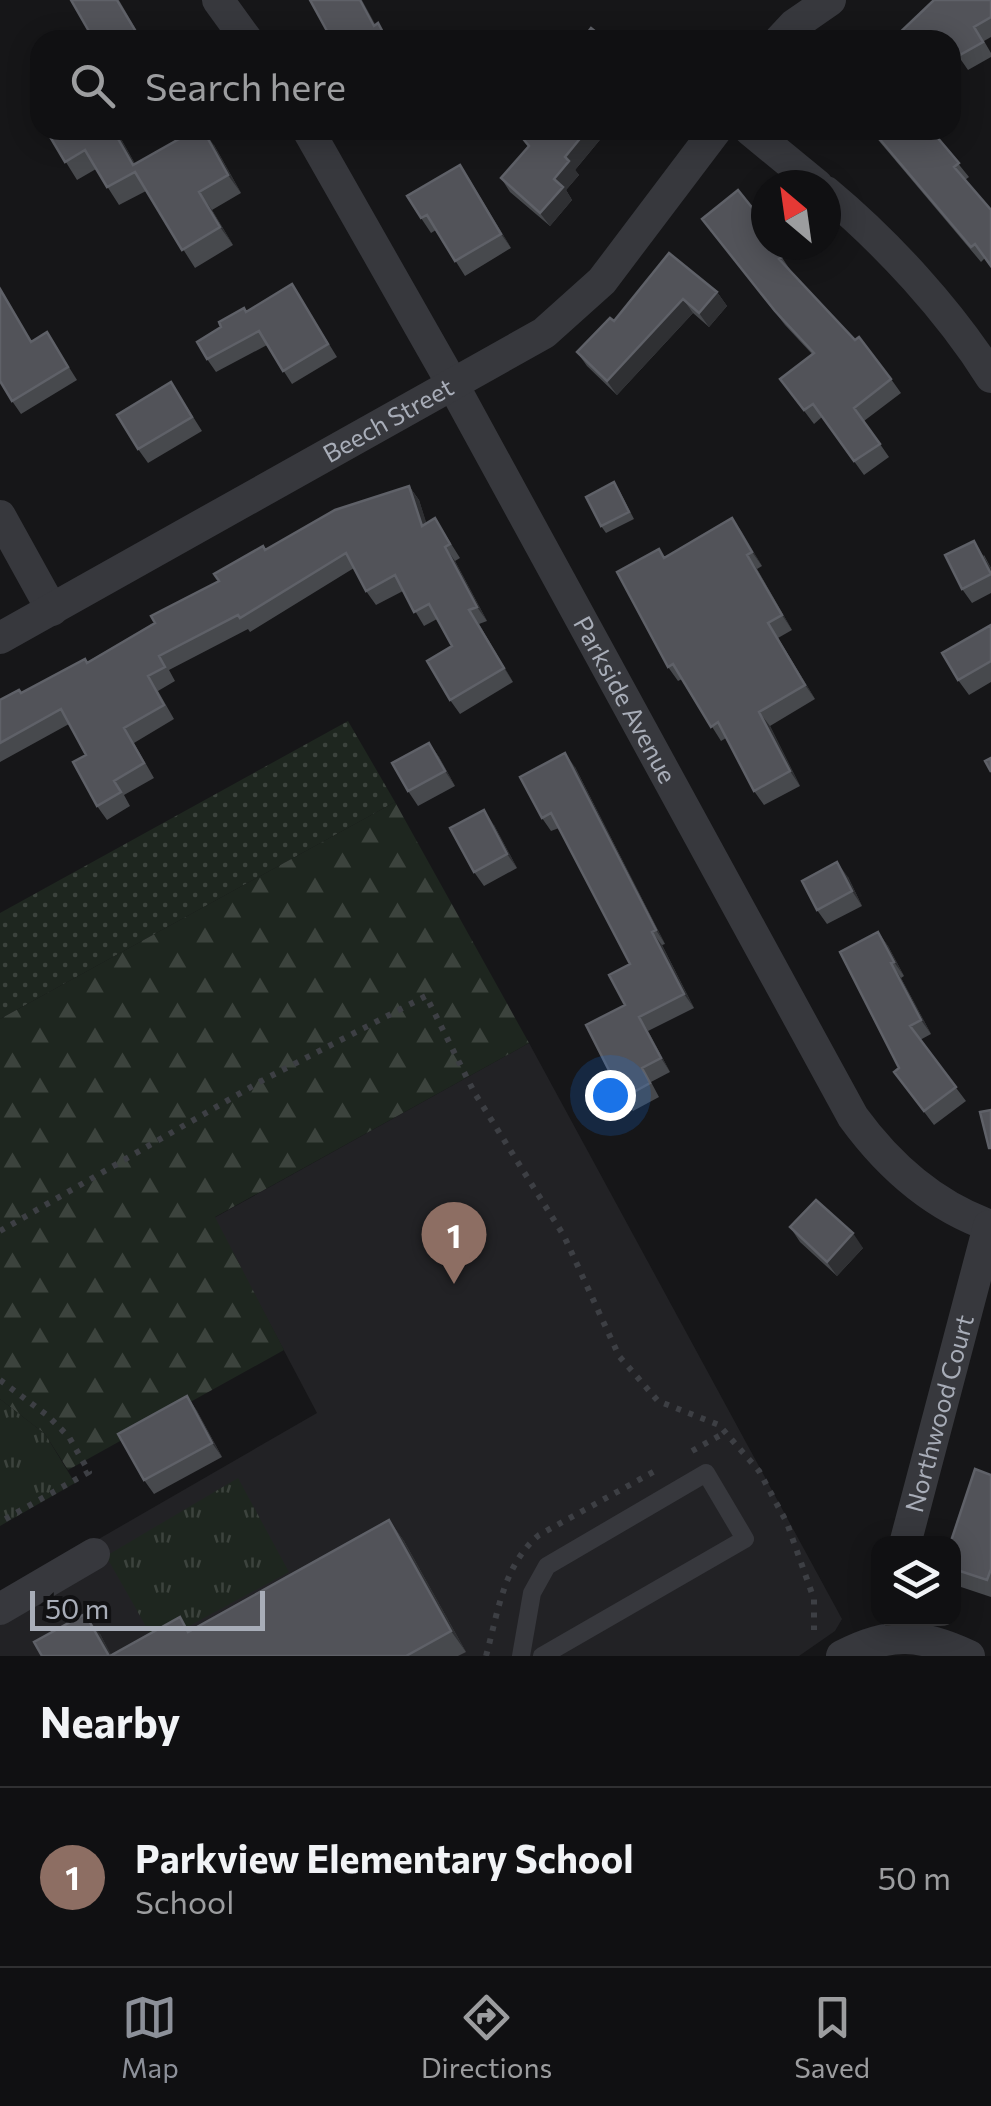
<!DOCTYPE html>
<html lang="en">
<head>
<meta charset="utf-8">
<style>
	:root { --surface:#101012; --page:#1e1e20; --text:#f1f3f6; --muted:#9c9d9f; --line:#303032; --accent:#8c9099 }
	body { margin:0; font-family:Commissioner,sans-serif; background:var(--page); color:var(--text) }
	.controls { position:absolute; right:30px; bottom:30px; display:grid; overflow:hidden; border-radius:20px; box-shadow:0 5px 25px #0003 }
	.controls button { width:90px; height:90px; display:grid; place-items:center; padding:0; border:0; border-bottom:2px solid var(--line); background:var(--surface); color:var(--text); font:50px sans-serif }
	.compass { position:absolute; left:751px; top:170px; width:90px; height:90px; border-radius:50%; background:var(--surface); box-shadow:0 5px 25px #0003; rotate:331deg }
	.scale { position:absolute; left:30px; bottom:25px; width:235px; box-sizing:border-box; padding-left:10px; border:5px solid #a8adb8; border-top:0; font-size:28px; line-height:35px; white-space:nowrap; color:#a8adb8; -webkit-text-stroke:8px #111113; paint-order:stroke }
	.you { position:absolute; left:610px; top:1095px; width:35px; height:35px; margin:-25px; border:8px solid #fff; border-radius:50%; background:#1a73e8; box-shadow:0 0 0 15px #1a73e833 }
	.badge { display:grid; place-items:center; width:65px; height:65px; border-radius:50%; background:var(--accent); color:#fff; font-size:32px; font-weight:700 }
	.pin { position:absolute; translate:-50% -82px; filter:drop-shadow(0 2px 5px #0008) }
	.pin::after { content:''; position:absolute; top:52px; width:35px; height:30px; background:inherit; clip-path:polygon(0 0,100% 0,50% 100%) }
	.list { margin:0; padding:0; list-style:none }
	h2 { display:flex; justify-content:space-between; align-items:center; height:130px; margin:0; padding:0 40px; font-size:42px }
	h2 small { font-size:32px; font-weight:400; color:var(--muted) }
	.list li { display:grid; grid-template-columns:65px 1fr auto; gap:30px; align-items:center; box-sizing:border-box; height:180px; padding:0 40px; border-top:2px solid var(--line) }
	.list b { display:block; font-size:38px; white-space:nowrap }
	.list p { margin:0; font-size:32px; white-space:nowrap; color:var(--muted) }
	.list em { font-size:32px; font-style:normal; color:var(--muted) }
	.icon { flex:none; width:55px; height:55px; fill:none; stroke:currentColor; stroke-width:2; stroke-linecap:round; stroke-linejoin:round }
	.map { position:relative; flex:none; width:991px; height:1656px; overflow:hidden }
	.search { position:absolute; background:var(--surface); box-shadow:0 5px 25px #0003; left:30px; right:30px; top:30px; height:110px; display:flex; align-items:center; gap:25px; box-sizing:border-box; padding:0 35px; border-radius:30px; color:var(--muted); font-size:38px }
	.sheet { height:310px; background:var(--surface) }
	nav { display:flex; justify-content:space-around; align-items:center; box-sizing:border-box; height:140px; border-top:2px solid var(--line); background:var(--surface); font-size:28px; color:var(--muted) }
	nav a { display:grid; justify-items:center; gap:5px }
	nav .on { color:var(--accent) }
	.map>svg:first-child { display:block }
	.built { fill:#222225 }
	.grass { fill:url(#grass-dots) }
	.forest { fill:url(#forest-firs) }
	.park { fill:url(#park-tufts) }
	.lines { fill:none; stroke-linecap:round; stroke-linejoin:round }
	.path { stroke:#3d3f44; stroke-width:6; stroke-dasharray:5 8; stroke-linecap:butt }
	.lane { stroke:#37383d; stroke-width:18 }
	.street { stroke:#37383d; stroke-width:32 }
	.wall { fill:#47494d }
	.shaded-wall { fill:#2f3033 }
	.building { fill:#525359; stroke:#5f6168; stroke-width:2.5 }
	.labels { text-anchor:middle; stroke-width:8; stroke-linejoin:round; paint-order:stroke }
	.street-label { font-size:25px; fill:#a8adb8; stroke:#111113 }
</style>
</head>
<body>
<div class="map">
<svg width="991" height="1656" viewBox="0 0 991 1656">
	<defs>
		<pattern id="grass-dots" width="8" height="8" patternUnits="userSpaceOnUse" patternTransform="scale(2.5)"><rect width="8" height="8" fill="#1e261f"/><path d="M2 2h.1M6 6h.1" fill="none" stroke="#3c433d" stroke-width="1.8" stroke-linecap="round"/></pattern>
		<pattern id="forest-firs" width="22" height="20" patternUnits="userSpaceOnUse" patternTransform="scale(2.5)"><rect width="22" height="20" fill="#1e261f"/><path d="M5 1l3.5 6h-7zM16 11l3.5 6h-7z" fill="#3c433d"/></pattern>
		<pattern id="park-tufts" width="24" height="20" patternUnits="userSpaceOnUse" patternTransform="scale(2.5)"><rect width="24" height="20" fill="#1e261f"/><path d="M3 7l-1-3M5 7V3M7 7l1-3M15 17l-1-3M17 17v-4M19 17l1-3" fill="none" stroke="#3c433d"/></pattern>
	</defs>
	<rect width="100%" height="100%" fill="#161618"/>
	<path class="built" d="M529,1043L842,1619L835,1631L799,1656H0V1596L317,1413L214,1218Z"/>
	<path class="grass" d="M348,721L395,802L0,1019V913Z"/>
	<path class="forest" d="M395,802L529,1043L215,1217L284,1350L68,1470L45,1434L0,1399V1019Z"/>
	<path class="park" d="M0,1399L45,1434L75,1483L0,1526Z
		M238,1478L289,1572L156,1644L106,1556Z"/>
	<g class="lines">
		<path class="path" d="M0,1231L265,1079L426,996L474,1092L564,1236L619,1356L658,1401L719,1425L759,1471L787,1523L814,1599V1630
			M0,1380L48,1416L69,1437L89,1472L0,1522
			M692,1451L726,1432
			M486,1656C498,1613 503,1565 539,1535L655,1471"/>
		<path class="lane" d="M521,1656L532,1593L547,1566L706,1473L745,1539L542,1656"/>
		<g class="street">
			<path d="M218,0L247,40"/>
			<path d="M780,40L794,25L830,0"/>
			<path id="s1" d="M308,130L453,385L853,1117C888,1165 934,1206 991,1226"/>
			<path d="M750,130L817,185"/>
			<path d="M826,192C886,242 949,310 991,377"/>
			<path d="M0,516L52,610"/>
			<path id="s2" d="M0,638L544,333L602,281L716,130"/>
			<path id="s3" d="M905,1544L989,1226"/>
			<path d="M0,1609L94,1554"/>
			<path d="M842,1656C890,1631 920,1633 969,1656"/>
		</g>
	</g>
	<path class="wall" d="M991,0V37L984,41L991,53V57L968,70L959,57L951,65V40Z
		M46,130H116L135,164L214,145L241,193L212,210L233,245L195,268L146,191L119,205L96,169L77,180Z
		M514,130H608L575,170L579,175L566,190L572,200L550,226L510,192L501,178L528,146Z
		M863,130H931L969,177L965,180L985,258L981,262L874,135L871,138Z
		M460,165L511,248L465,276L436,230L431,233L421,218Z
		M702,219L766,245H781L783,249L779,253L791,271L891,379L901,393L864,421L889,457L864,475L822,417L814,424L780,379L812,354L785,325Z
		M292,284L337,357L292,384L267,345L216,372L207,359L246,312Z
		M717,292L727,306L709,327L693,313L617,395L587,366L577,352L614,321Z
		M47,332L77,380L21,414L12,401L32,341Z
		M171,382L202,431L148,463L138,449Z
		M409,486L419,500L426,523L435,518L460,558L455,561L487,621L479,624L513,682L460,714L450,700L452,646L437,619L424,626L403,591L376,605L366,591L354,568L250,632L248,629L169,670L175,681L158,691L174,719L134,743L154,778L124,795L130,806L107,820L97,806L86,755L69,724L0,762V700L22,693L87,662L155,623L266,550Z
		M619,490L634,519L606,533L601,526Z
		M732,518L762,566L757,569L792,630L778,638L815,699L770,726L800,786L764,805L754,791L726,738L721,741L682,679L678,681L668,667L665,557Z
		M984,555L991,568V593L972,603L962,589Z
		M991,625V682L969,695L958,680Z
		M429,743L439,757L455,786L418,806L408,791Z
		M575,767L665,944L662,945L694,1008L648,1031L670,1072L651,1082L659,1097L633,1111L623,1098L630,964L559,828L551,831L542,818Z
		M494,825L517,868L484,886L474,872Z
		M848,877L862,906L827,924L817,910Z
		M878,932L888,946L904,976L901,978L931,1034L920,1040L966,1101L934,1125L894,1072L899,1068Z
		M790,1227L863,1248L837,1276L800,1242Z
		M187,1396L197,1411L222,1457L154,1494L144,1480Z
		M991,1475V1597L958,1586L954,1580V1544Z
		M389,1520L404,1541L466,1652L458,1656H42L100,1634L111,1655L190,1631Z"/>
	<path class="shaded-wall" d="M117,0H119L142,40H141Z
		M360,0H362L384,40L374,26Z
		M113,130H116L146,183L133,165Z
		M203,130L214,145L241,193L228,175Z
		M587,130H608L575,170L579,175L566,190L572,200L550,226L540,213L565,157Z
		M460,165L470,180L511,248L501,234Z
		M199,192L212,210L233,245L220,227Z
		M717,292L727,306L709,327L699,313Z
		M683,299L693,313L617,395L607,381Z
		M409,486L419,500L432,540L422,526Z
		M732,518L742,532L762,566L752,552Z
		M974,541L991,568V573Z
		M445,547L455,561L487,621L477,607Z
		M747,555L757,569L792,630L782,615Z
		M469,610L479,624L513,682L504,668Z
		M768,623L778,638L815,699L805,685Z
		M759,712L770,726L800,786L790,771Z
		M429,743L439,757L455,786L445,771Z
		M565,753L575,767L665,944L656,930Z
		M484,810L494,825L517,868L507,854Z
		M837,862L848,877L862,906L852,891Z
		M652,932L662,945L694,1008L684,994Z
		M878,932L888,946L904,976L894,962Z
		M891,963L901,978L931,1034L921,1020Z
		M639,1017L648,1031L670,1072L661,1058Z
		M853,1233L863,1248L837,1276L827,1262Z
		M187,1396L197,1411L222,1457L212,1443Z
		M389,1520L404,1541L466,1652L451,1631Z
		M85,1614L100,1634L112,1656H109Z"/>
	<path class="building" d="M71,0H117L141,40H94Z
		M310,0H360L374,26L378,23L387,40H332Z
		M934,0H991V17L974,27L983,42L958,56L951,44V40H892Z
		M591,28L606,40H582Z
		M46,130H113L133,165L195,130H203L228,175L199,192L220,227L182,250L135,172L107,187L85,150L65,162Z
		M516,130H587L565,157L569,161L554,179L563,187L540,213L501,178L529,146Z
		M872,130H931L959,163L954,167L991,210V266L975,244L971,247Z
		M460,165L501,234L455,261L427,215L421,218L407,196Z
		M738,190L766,225V245H773L782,257L779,259L855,340L859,337L891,379L854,408L880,444L854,461L813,404L804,410L780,379L814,353L775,311L702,219Z
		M669,253L717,292L699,313L683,299L607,381L577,352L610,318L614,321Z
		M292,284L328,344L283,371L259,331L207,359L197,342L221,327L219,322L244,308L246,312Z
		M0,289L31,342L47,332L68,367L12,401L0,381Z
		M171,382L192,417L138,449L117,415Z
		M614,482L629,512L601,526L586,497Z
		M409,486L422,526L435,518L450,544L445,547L477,607L469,610L504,668L450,700L427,661L452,646L429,604L414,612L395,575L366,591L346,553L240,618L238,615L159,656L165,667L148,676L164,705L124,728L144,763L114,781L121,792L97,806L73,762L86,755L61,709L0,743V700L19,690L21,693L85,659L87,663L155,623L151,616L219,581L214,574L263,546L265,550L335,510Z
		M732,518L752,552L747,555L782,615L768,623L805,685L759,712L790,771L754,791L718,722L711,727L673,664L668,667L617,572L659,549L664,558Z
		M974,541L991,574L962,589L945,555Z
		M991,625V661L958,680L942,653Z
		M429,743L445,771L408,791L392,763Z
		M565,753L656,930L652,932L684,994L639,1017L661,1058L642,1068L650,1083L623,1098L586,1025L625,1005L609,975L630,964L551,813L542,818L520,777Z
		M991,758V772L985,761Z
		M484,810L507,854L474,872L450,828Z
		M837,862L852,891L817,910L802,881Z
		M878,932L894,962L891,963L921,1020L910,1026L956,1087L924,1111L894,1072L899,1068L840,952Z
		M991,1110V1148H989L980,1112Z
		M816,1200L853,1233L827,1262L790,1227Z
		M187,1396L212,1443L144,1480L118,1434Z
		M975,1469L991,1475V1569L987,1580L954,1569V1544H950Z
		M389,1520L451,1631L406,1656H110L180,1617L188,1632Z
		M85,1614L109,1656H42L34,1642Z"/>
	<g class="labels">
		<g class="street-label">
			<text dy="9" stroke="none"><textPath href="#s2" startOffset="445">Beech Street</textPath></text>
			<text dy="9" stroke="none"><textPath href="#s1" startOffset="652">Parkside Avenue</textPath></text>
			<text dy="9" stroke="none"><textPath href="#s3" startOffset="135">Northwood Court</textPath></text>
		</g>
	</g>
</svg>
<div class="controls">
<button><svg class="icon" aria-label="layers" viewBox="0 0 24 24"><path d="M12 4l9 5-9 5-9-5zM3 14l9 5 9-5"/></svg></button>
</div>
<svg class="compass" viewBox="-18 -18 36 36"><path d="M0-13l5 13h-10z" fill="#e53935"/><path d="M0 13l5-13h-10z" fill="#9c9d9f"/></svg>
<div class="scale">50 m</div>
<div class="you"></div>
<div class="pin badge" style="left:454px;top:1284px;background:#8d6e63">1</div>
<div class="search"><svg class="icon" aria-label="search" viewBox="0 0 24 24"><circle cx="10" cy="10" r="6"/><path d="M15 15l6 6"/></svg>Search here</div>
</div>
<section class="sheet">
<h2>Nearby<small></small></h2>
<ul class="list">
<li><span class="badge" style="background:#8d6e63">1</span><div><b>Parkview Elementary School</b><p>School</p></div><em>50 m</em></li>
</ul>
</section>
<nav>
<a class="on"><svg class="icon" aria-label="map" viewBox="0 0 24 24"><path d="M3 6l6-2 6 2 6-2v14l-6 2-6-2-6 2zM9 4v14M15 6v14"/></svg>Map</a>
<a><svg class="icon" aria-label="directions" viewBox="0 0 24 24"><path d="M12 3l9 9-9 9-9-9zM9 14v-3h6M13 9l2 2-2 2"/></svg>Directions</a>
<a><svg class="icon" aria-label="saved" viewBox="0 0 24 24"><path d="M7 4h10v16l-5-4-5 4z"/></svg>Saved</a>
</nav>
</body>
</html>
